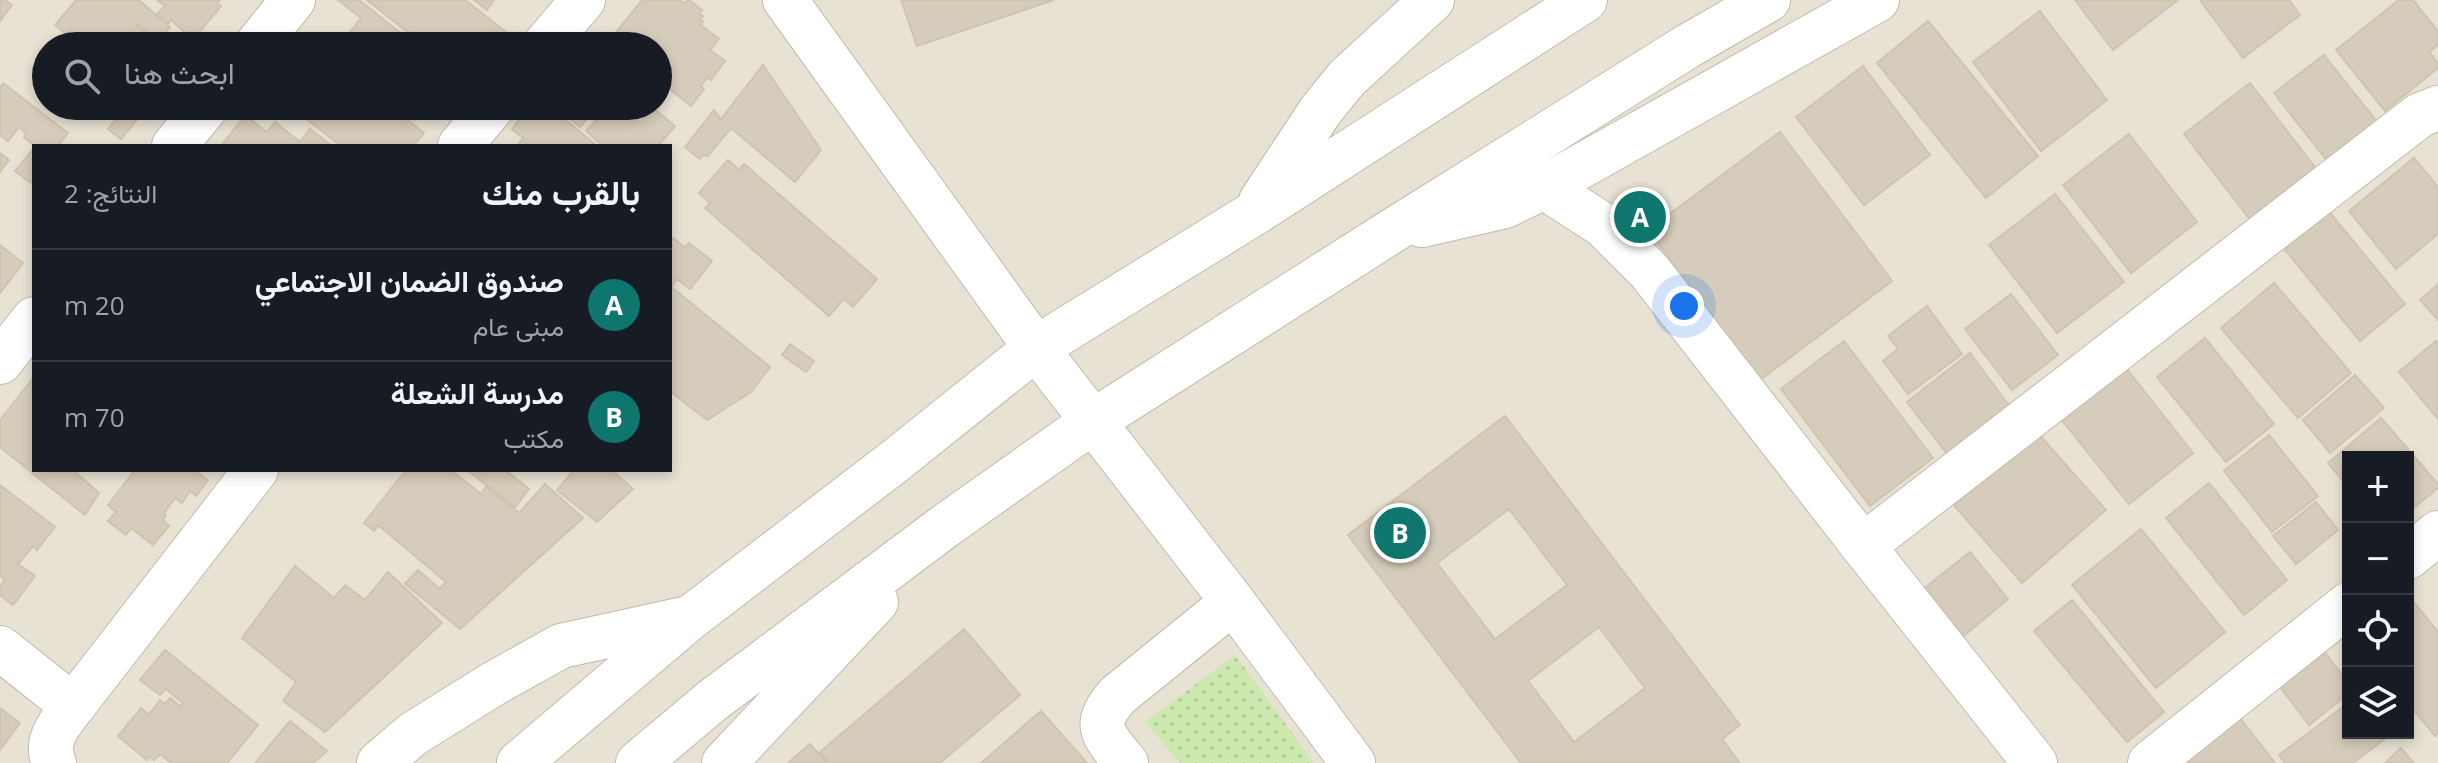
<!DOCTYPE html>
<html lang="ar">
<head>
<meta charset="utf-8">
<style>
	:root { --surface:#171b24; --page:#242831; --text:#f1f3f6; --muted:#9ea1a6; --line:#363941; --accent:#0f766e }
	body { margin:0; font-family:"Open Sans",Vazirmatn,sans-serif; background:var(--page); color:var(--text); direction:rtl }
	.controls { position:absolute; right:24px; bottom:24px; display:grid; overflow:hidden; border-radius:0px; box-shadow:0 4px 12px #0003 }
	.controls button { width:72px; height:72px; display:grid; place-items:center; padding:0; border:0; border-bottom:2px solid var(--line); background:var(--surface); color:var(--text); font:40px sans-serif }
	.you { position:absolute; left:1684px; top:306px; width:28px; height:28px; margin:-20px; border:6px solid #fff; border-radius:50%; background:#1a73e8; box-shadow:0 0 0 12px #1a73e833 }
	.badge { display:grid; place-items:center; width:52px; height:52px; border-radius:50%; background:var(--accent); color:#fff; font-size:26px; font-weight:700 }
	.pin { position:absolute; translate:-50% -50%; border:4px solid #fff; box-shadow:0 2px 8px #0006 }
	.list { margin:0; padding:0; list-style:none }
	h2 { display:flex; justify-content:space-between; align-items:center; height:104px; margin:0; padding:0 32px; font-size:34px }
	h2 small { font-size:26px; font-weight:400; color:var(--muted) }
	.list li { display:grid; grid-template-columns:52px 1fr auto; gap:24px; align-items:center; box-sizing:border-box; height:112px; padding:0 32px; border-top:2px solid var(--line) }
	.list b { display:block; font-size:30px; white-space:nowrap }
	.list p { margin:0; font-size:26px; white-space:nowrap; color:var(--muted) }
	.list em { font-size:26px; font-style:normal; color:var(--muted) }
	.icon { flex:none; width:44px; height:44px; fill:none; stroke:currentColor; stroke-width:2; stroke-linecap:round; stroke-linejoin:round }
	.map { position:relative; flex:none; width:2438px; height:763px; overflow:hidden; direction:ltr }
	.search { position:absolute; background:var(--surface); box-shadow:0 4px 12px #0003; left:32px; top:32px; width:640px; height:88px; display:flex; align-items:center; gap:20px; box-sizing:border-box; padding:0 28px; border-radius:44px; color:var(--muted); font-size:30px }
	.panel { position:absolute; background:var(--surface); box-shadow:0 4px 12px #0003; left:32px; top:144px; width:640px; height:328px; border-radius:0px; direction:rtl }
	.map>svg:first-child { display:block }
	.residential { fill:#e8e2d4; fill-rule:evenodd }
	.grass { fill:url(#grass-dots) }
	.building { fill:#d6ccbb; stroke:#d1c4ae; stroke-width:2; fill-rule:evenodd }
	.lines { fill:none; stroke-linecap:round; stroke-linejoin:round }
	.minor-casing { stroke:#c2bbab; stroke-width:46 }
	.minor { stroke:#fff; stroke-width:44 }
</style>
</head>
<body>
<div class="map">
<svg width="2438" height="763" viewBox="0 0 2438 763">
	<defs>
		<pattern id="grass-dots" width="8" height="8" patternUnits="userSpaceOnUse" patternTransform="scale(2)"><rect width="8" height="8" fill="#cde9ad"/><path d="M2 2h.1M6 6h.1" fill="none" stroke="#b1c995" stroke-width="1.8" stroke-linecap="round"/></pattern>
	</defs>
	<rect width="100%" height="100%" fill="#f4f0e6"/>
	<path class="residential" d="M0,0H2438V763H0ZM46,46H658V106H46ZM34,146H670V470H34ZM2348,457H2408V733H2348Z"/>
	<path class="grass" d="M1235,655L1314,763H1180L1145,722Z"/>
	<path class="building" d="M0,0H5L12,5L0,21Z
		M76,0H139L170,27L158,41L137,23L136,25L146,33L135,46H80L55,25Z
		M157,0H220L217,4L221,6L193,40L171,20L168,24L157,14L165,6Z
		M338,0H359L417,46H339L361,18Z
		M367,0H465L510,35L502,46H425Z
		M474,0H494L487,10Z
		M642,0H680L684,3L689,0L702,10L699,13L703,16L700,19L703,22L701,25L719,39L710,50L725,61L711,80L708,77L701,86L704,89L691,106L660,81L658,83V46H605Z
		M901,0H1054L917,46Z
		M2075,0H2178L2113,50Z
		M2200,0H2289L2300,15L2243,58Z
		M2399,0H2413L2438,31V45L2429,52L2438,63V68L2385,111L2336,50Z
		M2040,11L2107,100L2041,151L1973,62Z
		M1928,21L2038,156L1986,198L1877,63Z
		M299,34L314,46H290Z
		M2324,55L2382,128L2332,167L2274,93Z
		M763,65L821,150L795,182L731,128L708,156L703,155L700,159L685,147L714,110L721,119Z
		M1863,66L1930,155L1864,205L1796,117Z
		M3,83L68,133L58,146H35L24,137L26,134L19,127L8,141L0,135V88Z
		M2250,83L2318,171L2252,222L2184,134Z
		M127,106H148L121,139L108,129Z
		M290,106H390L424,133L413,146H341Z
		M395,106H425L414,120Z
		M530,106H549L597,146H517L523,138L512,129Z
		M554,106H651L675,126L658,146H603L586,131L596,120L590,115L580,127Z
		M245,115L267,132L275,122L300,142L310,129L332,146H224L222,145Z
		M1780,132L1892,281L1760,380L1648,230Z
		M2129,134L2197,222L2131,273L2063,185Z
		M34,148V178L31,183L15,171Z
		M0,153L9,160L0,172Z
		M2414,158L2438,187V234L2396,269L2349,211Z
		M728,160L739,170L744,164L877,279L853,307L844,299L829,316L705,208L710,203L699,193Z
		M2055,194L2124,282L2057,333L1989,245Z
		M2326,208L2405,304L2360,341L2281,245Z
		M673,238L685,247L689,243L712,261L690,289L677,279L670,289V242Z
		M0,245L23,263L0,293Z
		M2274,283L2351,373L2298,418L2221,328Z
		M2438,284V320L2420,300Z
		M670,286L770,367L751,392L707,420L670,391Z
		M2011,294L2058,355L2012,390L1965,329Z
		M1927,306L1962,354L1908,394L1883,361L1898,349L1888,336Z
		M2205,338L2274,424L2226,462L2157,377Z
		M1844,341L1933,458L1870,506L1781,389Z
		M2436,341L2438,344V419L2399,372Z
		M790,344L814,361L806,372L782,355Z
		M1970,353L2010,407L1948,455L1907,402Z
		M2126,368L2193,453L2129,504L2061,419Z
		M2355,375L2384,408L2330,453L2303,420Z
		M34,377V470H73L99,493L85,515L0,447V420Z
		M1505,416L1740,725L1722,739L1740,763H1521L1348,535ZM1509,509L1567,585L1495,639L1437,563ZM1599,627L1645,688L1574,742L1528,681Z
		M2381,418L2438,484V488L2408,513V457H2348V487L2328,463Z
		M2035,430L2106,510L2022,583L1952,503Z
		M2269,435L2318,496L2272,532L2224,471Z
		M135,470H194L208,480L196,496L190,491L182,503L175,498L164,513L166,515L163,520L169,526L153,545L131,528L126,535L108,521L116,512L108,505Z
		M406,470H451L481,494L486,487L519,513L545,484L583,518L460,629L405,584L418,570L440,589L446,582L378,525L374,531L364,523Z
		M467,470H505L529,489L515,507Z
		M574,470H612L633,489L597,522L557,490Z
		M2209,483L2287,580L2244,615L2166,518Z
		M0,485L55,527L37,550L33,546L18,564L35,576L13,605L0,595V586L5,580L0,576Z
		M2316,502L2338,530L2296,564L2273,536Z
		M2141,529L2225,632L2156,688L2072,585Z
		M1970,552L2008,599L1960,639L1921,591Z
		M295,566L334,598L345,585L365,600L388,572L442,623L325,732L283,701L296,682L242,638Z
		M2072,600L2164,712L2127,742L2034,631Z
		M2413,601L2438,632V733L2435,736L2408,703V605Z
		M964,629L1020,695L940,763H829L820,752Z
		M2322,649L2348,682V694L2309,725L2278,684Z
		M165,650L258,725L227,763H171L160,754L154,760L150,756L147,760L118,736L141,708L149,715L160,700L165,704L170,698L180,706L183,703L166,689L160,695L140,680Z
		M2348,703V733H2382L2386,738L2353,763H2285L2279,755Z
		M0,708L20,723L0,750Z
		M1041,711L1087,763H981Z
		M2240,718L2275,763H2182Z
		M290,721L327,751L313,763H255Z
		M810,744L827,763H788Z
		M2401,748L2414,763H2385Z"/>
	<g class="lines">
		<defs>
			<path id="minor" d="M785,0L1036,348L1233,602L1353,763
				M256,46L293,0
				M544,46L583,0
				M174,146L207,106
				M460,146L493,106
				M1544,187L1603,225L1650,272L1863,546L2035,763
				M1261,201L1321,110L1347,78L1432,0
				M1422,225L1505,206L1544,187L1877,0
				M0,362L34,319
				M1863,546L2420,115L2438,108
				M2408,557L2438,533
				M0,648L73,706C60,723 44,741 54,763
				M73,706L256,470
				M379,763L413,734L493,684L561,646L684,619
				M519,763L690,618L895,461L1036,348L1253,214L1585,0
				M638,763L713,700L945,526L1092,422L1392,231L1688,46L1768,0
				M724,763L876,602
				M1126,763C1103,735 1091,725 1118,695L1233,602
				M2150,763L2348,605"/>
		</defs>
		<use href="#minor" class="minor-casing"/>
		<use href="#minor" class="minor"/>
	</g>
</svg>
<div class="controls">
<button>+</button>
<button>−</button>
<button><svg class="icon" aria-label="locate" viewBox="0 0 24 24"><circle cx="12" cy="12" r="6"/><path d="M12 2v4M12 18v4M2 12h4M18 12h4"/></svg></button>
<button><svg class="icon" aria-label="layers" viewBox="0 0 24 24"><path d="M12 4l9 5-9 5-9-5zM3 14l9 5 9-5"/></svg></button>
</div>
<div class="you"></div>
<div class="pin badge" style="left:1640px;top:217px">A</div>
<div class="pin badge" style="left:1400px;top:533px">B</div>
<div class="search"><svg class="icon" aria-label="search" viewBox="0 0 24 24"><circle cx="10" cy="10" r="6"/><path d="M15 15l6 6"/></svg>ابحث هنا</div>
<section class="panel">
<h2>بالقرب منك<small>النتائج: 2</small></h2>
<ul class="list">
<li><span class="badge">A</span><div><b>صندوق الضمان الاجتماعي</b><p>مبنى عام</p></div><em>20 m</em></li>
<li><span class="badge">B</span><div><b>مدرسة الشعلة</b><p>مكتب</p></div><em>70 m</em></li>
</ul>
</section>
</div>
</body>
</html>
